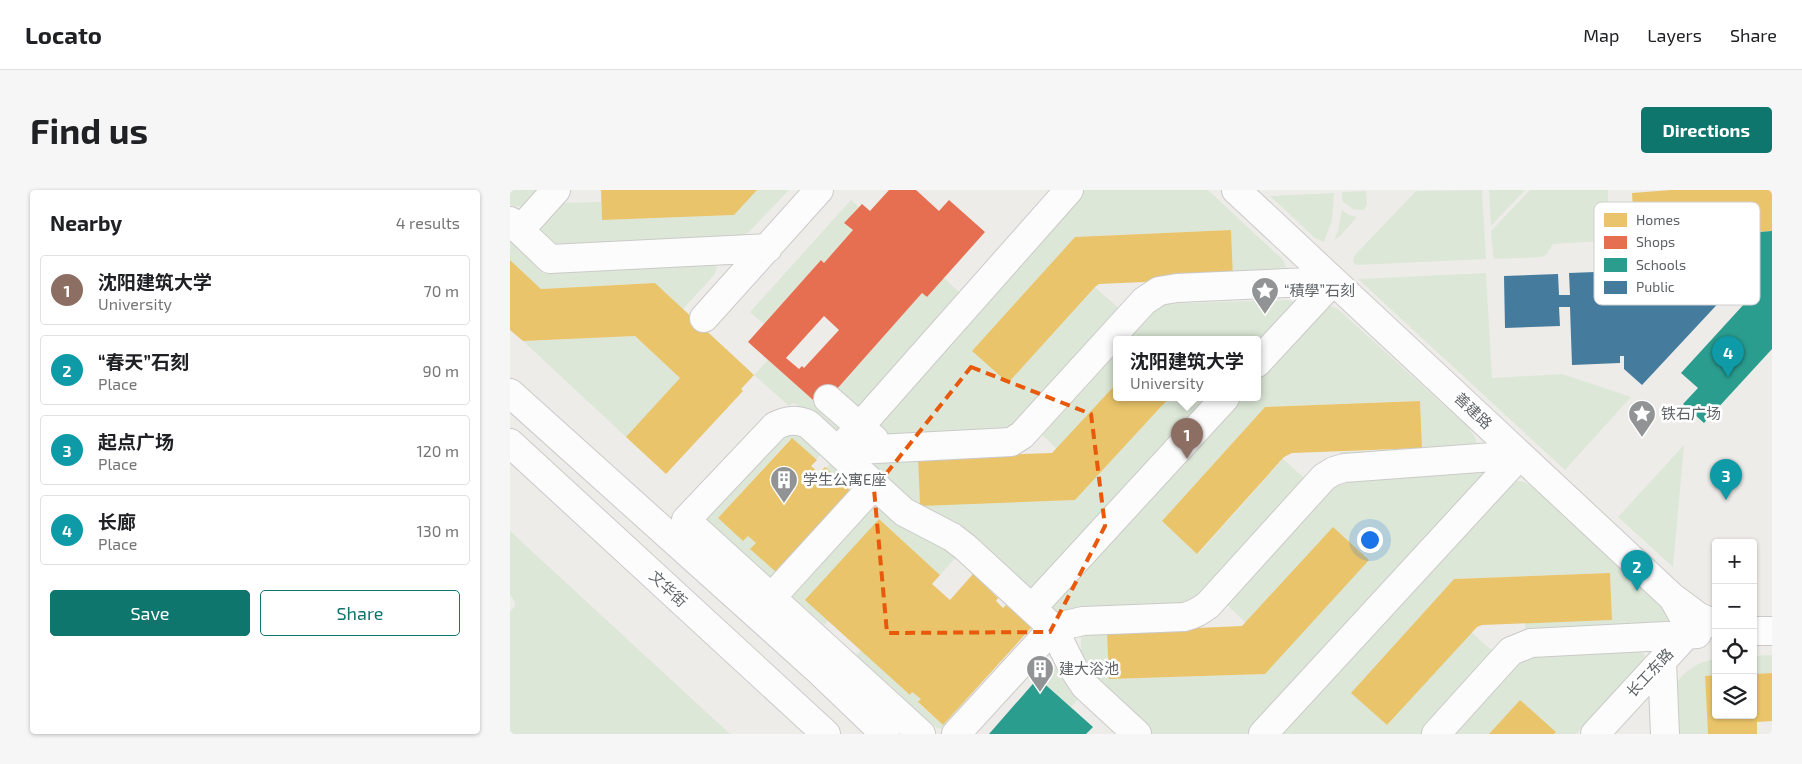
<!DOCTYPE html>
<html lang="en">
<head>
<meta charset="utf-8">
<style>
	:root { --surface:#fff; --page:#f6f6f6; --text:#202124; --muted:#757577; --line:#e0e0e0; --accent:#0f766e }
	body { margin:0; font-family:"Exo 2","Noto Sans SC",sans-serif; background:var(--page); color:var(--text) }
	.controls { position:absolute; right:15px; bottom:15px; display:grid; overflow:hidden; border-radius:5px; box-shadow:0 1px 4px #0004 }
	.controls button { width:45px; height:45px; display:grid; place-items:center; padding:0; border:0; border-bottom:1px solid var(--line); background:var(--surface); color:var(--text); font:25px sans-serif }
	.you { position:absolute; left:859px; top:349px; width:18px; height:18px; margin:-12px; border:4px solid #fff; border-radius:50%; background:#1a73e8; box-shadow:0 0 0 8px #1a73e833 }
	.badge { display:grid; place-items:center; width:32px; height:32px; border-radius:50%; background:var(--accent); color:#fff; font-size:16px; font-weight:700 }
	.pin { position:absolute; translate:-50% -41px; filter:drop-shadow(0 1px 2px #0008) }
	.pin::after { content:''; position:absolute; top:26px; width:18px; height:15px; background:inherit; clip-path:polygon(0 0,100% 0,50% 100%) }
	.popup { position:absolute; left:603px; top:146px; width:148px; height:65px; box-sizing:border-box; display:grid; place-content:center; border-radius:5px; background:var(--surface); filter:drop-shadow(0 1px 4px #0005); font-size:16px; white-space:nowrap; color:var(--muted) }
	.popup b { font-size:19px; color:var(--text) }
	.popup::after { content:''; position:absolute; left:50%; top:100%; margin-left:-10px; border:10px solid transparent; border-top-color:var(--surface) }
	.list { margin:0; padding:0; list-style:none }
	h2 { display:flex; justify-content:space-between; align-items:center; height:65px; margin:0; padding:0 20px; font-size:21px }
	h2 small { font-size:16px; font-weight:400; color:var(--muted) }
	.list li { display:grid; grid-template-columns:32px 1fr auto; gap:15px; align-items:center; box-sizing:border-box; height:70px; margin:0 10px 10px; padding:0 10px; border:1px solid var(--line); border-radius:5px }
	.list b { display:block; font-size:19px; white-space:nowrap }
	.list p { margin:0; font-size:16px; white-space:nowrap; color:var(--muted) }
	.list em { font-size:16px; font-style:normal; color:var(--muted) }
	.actions { display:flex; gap:10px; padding:15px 20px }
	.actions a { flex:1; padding:11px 0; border:1px solid var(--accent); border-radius:5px; text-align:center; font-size:18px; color:var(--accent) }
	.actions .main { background:var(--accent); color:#fff }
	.icon { flex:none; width:28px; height:28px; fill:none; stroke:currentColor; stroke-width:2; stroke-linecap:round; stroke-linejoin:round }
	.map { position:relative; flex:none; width:1262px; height:544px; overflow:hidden; border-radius:5px }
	header { display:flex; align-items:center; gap:30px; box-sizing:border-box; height:70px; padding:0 25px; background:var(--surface); border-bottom:1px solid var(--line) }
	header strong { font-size:24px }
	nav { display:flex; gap:28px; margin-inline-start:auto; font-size:18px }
	.intro { display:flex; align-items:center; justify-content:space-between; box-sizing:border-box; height:120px; padding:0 30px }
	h1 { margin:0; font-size:35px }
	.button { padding:12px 22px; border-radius:5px; background:var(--accent); color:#fff; font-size:18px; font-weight:700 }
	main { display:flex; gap:30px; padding:0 30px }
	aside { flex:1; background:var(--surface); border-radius:5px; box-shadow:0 1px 4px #0004 }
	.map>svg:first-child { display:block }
	.green { fill:#dce7d7 }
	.homes { fill:#e9c46a }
	.shops { fill:#e76f51; fill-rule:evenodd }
	.schools { fill:#2a9d8f }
	.public { fill:#457b9d }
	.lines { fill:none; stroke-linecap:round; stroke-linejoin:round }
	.minor-casing { stroke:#cbcac9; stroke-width:30 }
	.minor { stroke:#fcfcfc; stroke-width:28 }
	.marked { fill:none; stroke:#e8590c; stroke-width:4; stroke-dasharray:10 6; stroke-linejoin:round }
	.labels { text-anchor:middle; stroke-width:5; stroke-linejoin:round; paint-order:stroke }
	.poi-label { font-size:15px; fill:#5f6366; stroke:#fff; text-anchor:start }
	.street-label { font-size:15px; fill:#5f6366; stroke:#fff }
	.key { fill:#fff; stroke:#cfd0d1; stroke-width:1 }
	.key-label { font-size:14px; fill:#5f6366 }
</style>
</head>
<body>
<header>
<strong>Locato</strong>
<nav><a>Map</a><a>Layers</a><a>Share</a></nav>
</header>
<div class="intro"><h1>Find us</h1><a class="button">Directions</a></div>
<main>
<aside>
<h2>Nearby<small>4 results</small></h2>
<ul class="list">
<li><span class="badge" style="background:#8d6e63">1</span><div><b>沈阳建筑大学</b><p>University</p></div><em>70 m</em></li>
<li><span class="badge" style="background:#0f9aa8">2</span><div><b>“春天”石刻</b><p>Place</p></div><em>90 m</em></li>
<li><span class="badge" style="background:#0f9aa8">3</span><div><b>起点广场</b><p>Place</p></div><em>120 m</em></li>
<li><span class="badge" style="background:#0f9aa8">4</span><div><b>长廊</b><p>Place</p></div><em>130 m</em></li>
</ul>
<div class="actions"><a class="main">Save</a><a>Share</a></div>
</aside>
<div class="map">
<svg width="1262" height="544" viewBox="0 0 1262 544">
	<rect width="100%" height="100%" fill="#eeece9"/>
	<path class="green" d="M0,0H32C22,9 14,21 0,15Z
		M247,0H279L239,42L230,47L43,56L31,43L30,37L50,13L91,12L92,30L224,25Z
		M565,0H698L773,70L777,80L723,87L721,40L565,47L462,161L498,193L585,97L613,122L503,241L370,245L367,223Z
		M972,0L976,69L847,75L843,72L844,66L906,1Z
		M979,0H1015L981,36Z
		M1020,0H1098L1099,47L1092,51L1043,54L1036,65L1032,67L985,69L983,66L981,41Z
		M856,1L857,14L854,20L843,19L832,11V2Z
		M824,3L822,30L814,52L805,48L760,6Z
		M341,10L349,17L334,33L343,40L314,73L311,70L254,134L240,122Z
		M832,20L839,25L847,27L831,45L824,50L828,41Z
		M0,47L29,74L203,73L207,78L204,85L173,119L145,93L31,99L0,70Z
		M976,83L982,188L1052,184L1121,207L1055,280L848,89Z
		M434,88L453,106L351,221L327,199L412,103L417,107Z
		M778,110L785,112L747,168V150H610L645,114Z
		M817,115L828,119L957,236L965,247L967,256L830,266V262L912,258L910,211L755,217L652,331L688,364L773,269L801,294L689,416L543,427L534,415L724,208H747V183Z
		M125,146L170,188L116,247L13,151Z
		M607,154V193L547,259L528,241Z
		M258,170L335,238L321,245L287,215L283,213L279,216L244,185Z
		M659,208H710L520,402L404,324L348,268H408L410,315L565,310Z
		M278,239L316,258L306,270L281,248L208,328L233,351L238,346L246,353L241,359L266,381L340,300L316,278L326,267L341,282L346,298L259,390L202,345L194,327Z
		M1174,255L1163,377L1108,327Z
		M966,281L974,284L742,544H637L571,476V441L685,435L686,439L598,442L599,489L755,484L736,433L713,411L831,289Z
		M1010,291L1017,293L1024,298L1154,415L1159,424L1157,434L1018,442L1015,438V433L1102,430L1100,383L944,389L842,503L877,535L961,442L986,464L914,544H760L1001,292Z
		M367,313L451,362L430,385L369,329L318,431L314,435L282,406L280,402L351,318Z
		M0,341L220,544H0V422L5,416L4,410L0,405Z
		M1131,458L1135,466L1131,474L1066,544H1044L1045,542L1010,510L979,544H938L1008,467Z
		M351,460L400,505L402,502L411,509L408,513L433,535L457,509L465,515L436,539L427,538L346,465Z
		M1262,465V483L1243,484V466Z
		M1206,469V485L1195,486L1198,544H1166V494C1174,480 1190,471 1206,469Z
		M542,475L574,502L561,517L530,489Z"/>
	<path class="homes" d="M91,0H247L224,25L92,30Z
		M1161,0H1262V41L1125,50L1122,3Z
		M721,40L723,88L589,94L585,97L498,193L462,161L565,47Z
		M0,70L31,99L145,93L244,185L231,199L233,201L156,284L116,247L170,188L125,146L13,151L0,140Z
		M607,193V208H659L565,310L410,316L408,268L542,263Z
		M910,211L912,258L782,263L774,267L687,364L652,331L755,217Z
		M282,248L307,270L301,276L309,283L315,277L340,300L266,382L240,359L246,353L238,346L233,351L208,328Z
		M369,329L430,385L422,394L440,410L463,384L488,408L486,411L493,418L496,415L522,437L433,535L408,512L411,509L402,502L400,505L295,410Z
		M823,337L859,370L755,484L599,489L597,442L732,436Z
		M1100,383L1102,430L972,435L967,437L877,535L841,503L944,389Z
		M1262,483V531L1247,532V544H1198L1195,486L1206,485V525H1243V484Z
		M1010,510L1046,542L1044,544H979Z"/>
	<path class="shops" d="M379,0H406L429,21L439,10L475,42L417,107L412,103L311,217L238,152L311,70L314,73L343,40L334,33L352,14L360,21ZM314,126L329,140L294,178L292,176L289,179L276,168Z"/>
	<path class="schools" d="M1262,41V159L1194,233L1173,214L1188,198L1171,183L1235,113L1221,99L1243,76L1213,77L1212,45Z
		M528,488L583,537L576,544H479Z"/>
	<path class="public" d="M1243,76L1132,195L1114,179V166H1110V173L1062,175L1060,117H1049L1050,136L995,138L994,86L1048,84L1049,105H1060L1059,83Z"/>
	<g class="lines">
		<defs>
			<path id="minor" d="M726,0L1162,407L1189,427L1206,434
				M0,31L40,69L258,58
				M10,40L46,0
				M194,128L309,0
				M747,173L823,91
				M0,203L306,478L375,544
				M318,209L364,249
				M0,253L316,544
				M328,261L501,252L512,245L634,111L649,101L667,98L823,91
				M328,261L559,0
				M261,408L364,295
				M522,418L715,208
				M1243,441H1262
				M1152,471L1155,544
				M411,544L176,330L265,236C277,230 285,229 298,234L394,322L442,347L455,357L543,438L563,478L575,496L627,544
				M446,544L543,438L573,431L674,427C684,425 690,421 698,415L814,287L824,281L834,278L1010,265
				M753,544L1010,265
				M926,544L1001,461L1021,453L1176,445L1177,433L1163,408
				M1085,544L1176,445L1187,444"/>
		</defs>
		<use href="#minor" class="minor-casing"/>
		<use href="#minor" class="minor"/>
	</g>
	<path class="marked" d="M461,177L581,224L595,336L540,442L377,443L364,299Z"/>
	<defs>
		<symbol id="sight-pin" viewBox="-11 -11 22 30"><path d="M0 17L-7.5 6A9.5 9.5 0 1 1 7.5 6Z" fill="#919394" stroke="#fff"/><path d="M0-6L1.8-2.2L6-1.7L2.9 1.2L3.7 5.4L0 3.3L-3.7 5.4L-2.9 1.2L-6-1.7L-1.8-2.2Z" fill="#fff"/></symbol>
		<symbol id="building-pin" viewBox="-11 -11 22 30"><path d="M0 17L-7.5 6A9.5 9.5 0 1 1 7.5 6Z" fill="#919394" stroke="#fff"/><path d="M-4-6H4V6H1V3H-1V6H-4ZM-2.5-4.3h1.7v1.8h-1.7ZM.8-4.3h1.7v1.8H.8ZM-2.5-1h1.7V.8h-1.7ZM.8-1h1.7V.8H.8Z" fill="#fff"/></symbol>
	</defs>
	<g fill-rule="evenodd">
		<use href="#sight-pin" x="739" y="85" width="32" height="43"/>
		<use href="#sight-pin" x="1116" y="208" width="32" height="43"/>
		<use href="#building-pin" x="258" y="274" width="32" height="43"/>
		<use href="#building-pin" x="514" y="463" width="32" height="43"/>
	</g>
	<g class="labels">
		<g class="poi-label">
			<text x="774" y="106">“積學”石刻</text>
			<text x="1151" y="229">铁石广场</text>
			<text x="293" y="295">学生公寓E座</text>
			<text x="549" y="484">建大浴池</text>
		</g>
		<g class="street-label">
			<text transform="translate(963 221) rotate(43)" y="5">善建路</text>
			<text transform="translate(158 399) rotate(43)" y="5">文华街</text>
			<text transform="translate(1140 483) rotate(-47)" y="5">长工东路</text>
		</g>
	</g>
	<rect x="1084" y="12" width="166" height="103" rx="8" class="key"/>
	<rect x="1094" y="23" width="23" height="14" fill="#e9c46a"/>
	<rect x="1094" y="46" width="23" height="13" fill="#e76f51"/>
	<rect x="1094" y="68" width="23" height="14" fill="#2a9d8f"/>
	<rect x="1094" y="91" width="23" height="13" fill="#457b9d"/>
	<g class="key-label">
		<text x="1126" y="35">Homes</text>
		<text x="1126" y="57">Shops</text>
		<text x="1126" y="80">Schools</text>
		<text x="1126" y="102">Public</text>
	</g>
</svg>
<div class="controls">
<button>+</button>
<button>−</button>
<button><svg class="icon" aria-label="locate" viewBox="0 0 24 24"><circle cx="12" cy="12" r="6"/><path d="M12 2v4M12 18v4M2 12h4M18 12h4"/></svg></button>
<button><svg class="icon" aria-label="layers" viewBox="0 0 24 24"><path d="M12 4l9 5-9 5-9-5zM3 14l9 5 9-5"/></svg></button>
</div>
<div class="you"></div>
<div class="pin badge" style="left:677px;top:269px;background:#8d6e63">1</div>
<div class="popup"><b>沈阳建筑大学</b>University</div>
<div class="pin badge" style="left:1127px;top:401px;background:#0f9aa8">2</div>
<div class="pin badge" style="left:1216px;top:310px;background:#0f9aa8">3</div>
<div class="pin badge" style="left:1218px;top:187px;background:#0f9aa8">4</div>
</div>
</main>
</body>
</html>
